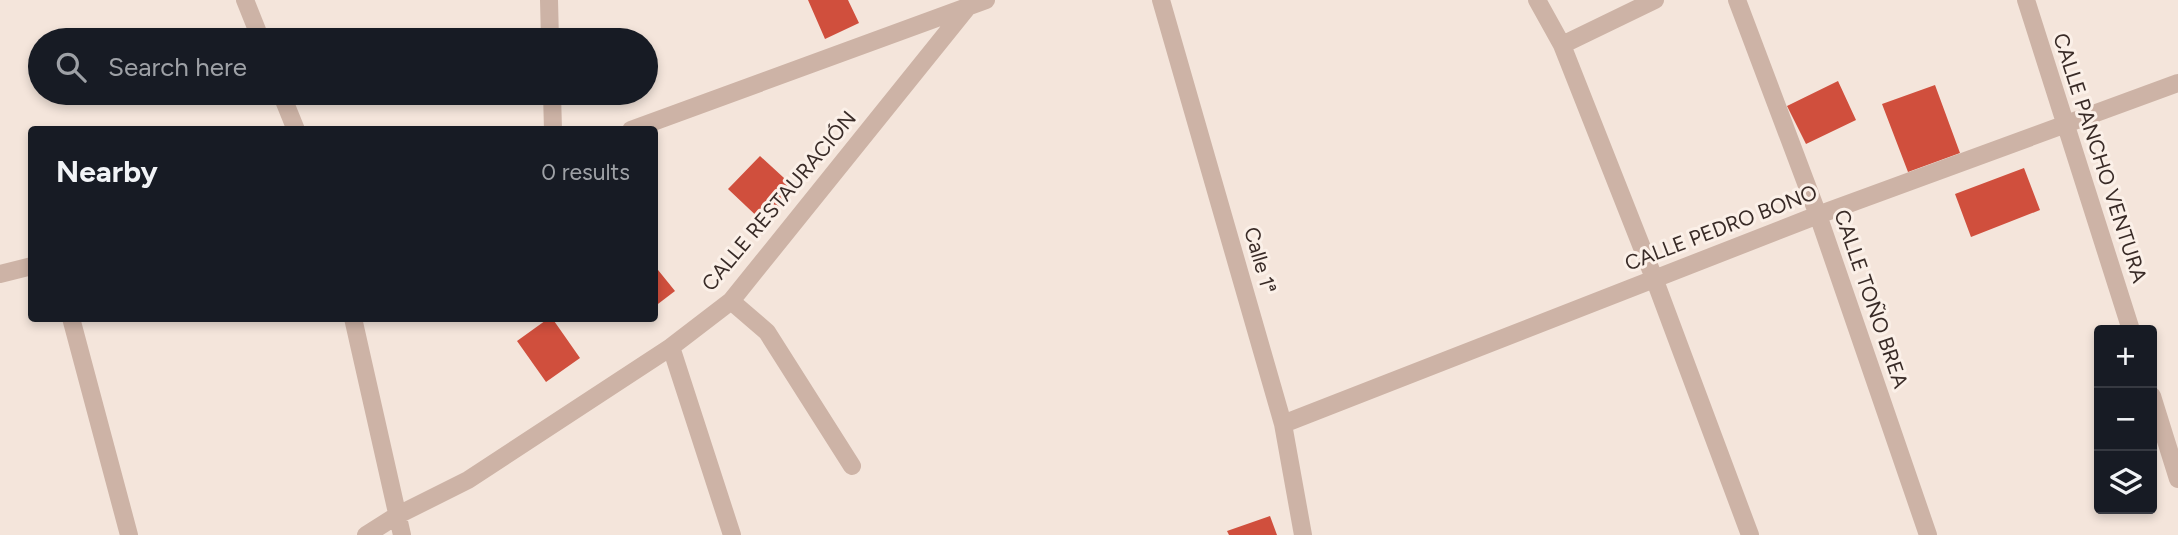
<!DOCTYPE html>
<html lang="en">
<head>
<meta charset="utf-8">
<style>
	:root { --surface:#171b24; --page:#242831; --text:#f1f3f6; --muted:#9ea1a6; --line:#363941 }
	body { margin:0; font-family:Figtree,sans-serif; background:var(--page); color:var(--text) }
	.controls { position:absolute; right:21px; bottom:21px; display:grid; overflow:hidden; border-radius:7px; box-shadow:0 4px 10px #0003 }
	.controls button { width:63px; height:63px; display:grid; place-items:center; padding:0; border:0; border-bottom:2px solid var(--line); background:var(--surface); color:var(--text); font:35px sans-serif }
	.list { margin:0; padding:0; list-style:none }
	h2 { display:flex; justify-content:space-between; align-items:center; height:91px; margin:0; padding:0 28px; font-size:30px }
	h2 small { font-size:23px; font-weight:400; color:var(--muted) }
	.icon { flex:none; width:38px; height:38px; fill:none; stroke:currentColor; stroke-width:2; stroke-linecap:round; stroke-linejoin:round }
	.map { position:relative; flex:none; width:2178px; height:535px; overflow:hidden }
	.search { position:absolute; background:var(--surface); box-shadow:0 4px 10px #0003; left:28px; top:28px; width:630px; height:77px; display:flex; align-items:center; gap:18px; box-sizing:border-box; padding:0 24px; border-radius:38px; color:var(--muted); font-size:26px }
	.panel { position:absolute; background:var(--surface); box-shadow:0 4px 10px #0003; left:28px; top:126px; width:630px; height:196px; border-radius:7px }
	.map>svg:first-child { display:block }
	.building { fill:#d04f3d }
	.lines { fill:none; stroke-linecap:round; stroke-linejoin:round }
	.street { stroke:#cdb3a6; stroke-width:18 }
	.labels { text-anchor:middle; stroke-width:6; stroke-linejoin:round; paint-order:stroke }
	.street-label { font-size:21px; fill:#392b27; stroke:#fbf0e8 }
</style>
</head>
<body>
<div class="map">
<svg width="2178" height="535" viewBox="0 0 2178 535">
	<rect width="100%" height="100%" fill="#f4e5db"/>
	<path class="building" d="M808,0H848L859,23L825,39Z
		M1838,81L1856,120L1806,144L1787,106Z
		M1935,85L1960,153L1908,172L1882,104Z
		M760,156L796,189L764,223L728,189Z
		M2024,168L2040,210L1971,237L1955,194Z
		M654,265L675,291L654,307Z
		M549,318H552L580,358L546,382L517,341Z
		M1270,516L1277,535H1229L1227,531Z"/>
	<g class="lines">
		<path class="street" d="M245,0L261,40
			M549,0L550,40
			M1161,0L1283,424L1303,535
			M1537,0L1562,45L1654,278L1750,535
			M1737,0L1818,215L1928,535
			M2026,0L2131,330
			M1562,45L1655,0
			M281,93L296,130
			M552,93L553,130
			M631,130L986,0
			M0,274L32,266
			M731,301L767,332L852,466
			M71,318L129,535
			M353,318L402,535
			M671,347L732,535
			M2152,396L2178,479
			M1283,424L1818,215L2178,83
			M366,535L396,516L468,480L671,347L731,301L966,9"/>
	</g>
	<g class="labels">
		<g class="street-label">
			<text transform="translate(2100 158) rotate(72)" y="7">CALLE PANCHO VENTURA</text>
			<text transform="translate(779 201) rotate(-50)" y="7">CALLE RESTAURACIÓN</text>
			<text transform="translate(1721 228) rotate(-21)" y="7">CALLE PEDRO BONO</text>
			<text transform="translate(1260 260) rotate(74)" y="7">Calle 1ª</text>
			<text transform="translate(1871 299) rotate(71)" y="7">CALLE TOÑO BREA</text>
		</g>
	</g>
</svg>
<div class="controls">
<button>+</button>
<button>−</button>
<button><svg class="icon" aria-label="layers" viewBox="0 0 24 24"><path d="M12 4l9 5-9 5-9-5zM3 14l9 5 9-5"/></svg></button>
</div>
<div class="search"><svg class="icon" aria-label="search" viewBox="0 0 24 24"><circle cx="10" cy="10" r="6"/><path d="M15 15l6 6"/></svg>Search here</div>
<section class="panel">
<h2>Nearby<small>0 results</small></h2>
<ul class="list">
</ul>
</section>
</div>
</body>
</html>
